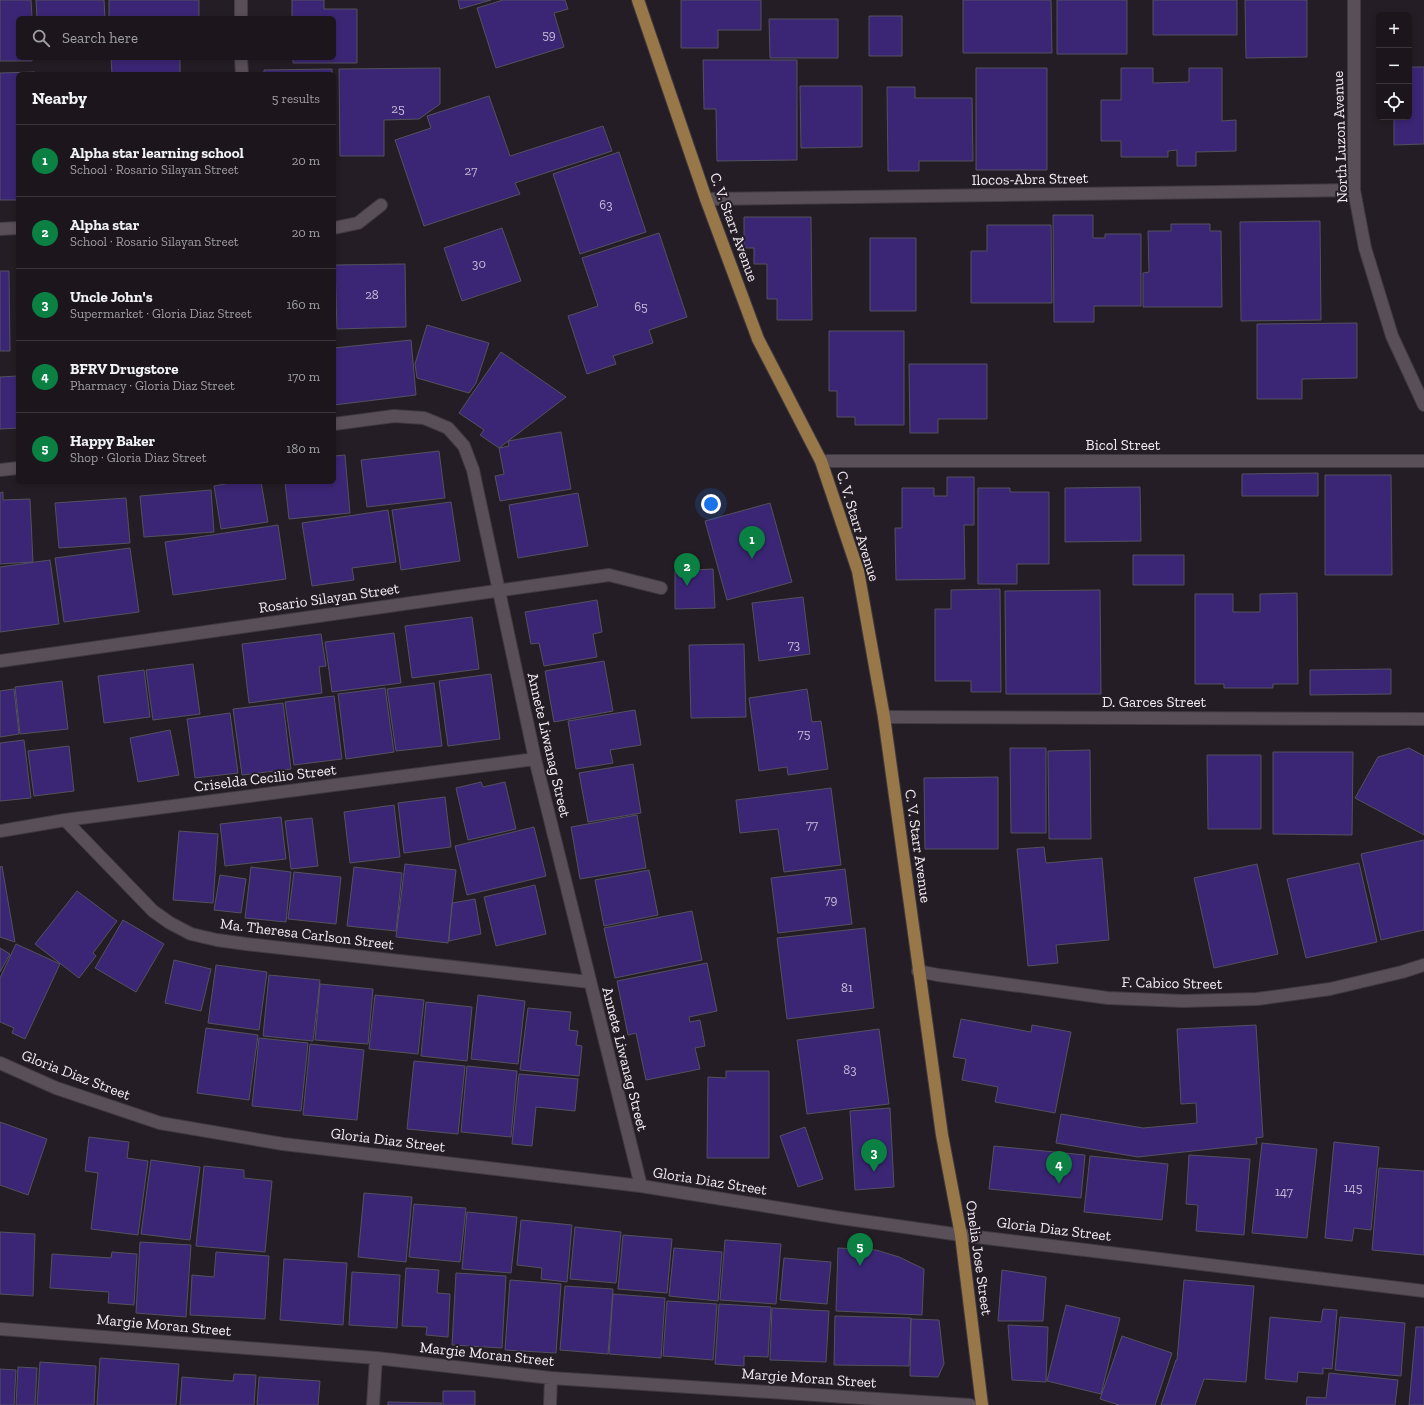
<!DOCTYPE html>
<html lang="en">
<head>
<meta charset="utf-8">
<style>
	:root { --surface:#1c161c; --page:#292329; --text:#f1f3f6; --muted:#a09fa3; --line:#3a353b; --accent:#0b8043 }
	body { margin:0; font-family:"Zilla Slab",serif; background:var(--page); color:var(--text) }
	.controls { position:absolute; right:12px; top:12px; display:grid; overflow:hidden; border-radius:6px; box-shadow:0 2px 6px #0003 }
	.controls button { width:36px; height:36px; display:grid; place-items:center; padding:0; border:0; border-bottom:1px solid var(--line); background:var(--surface); color:var(--text); font:20px sans-serif }
	.you { position:absolute; left:711px; top:504px; width:14px; height:14px; margin:-10px; border:3px solid #fff; border-radius:50%; background:#1a73e8; box-shadow:0 0 0 6px #1a73e833 }
	.badge { display:grid; place-items:center; width:26px; height:26px; border-radius:50%; background:var(--accent); color:#fff; font-size:13px; font-weight:700 }
	.pin { position:absolute; translate:-50% -33px; filter:drop-shadow(0 1px 2px #0008) }
	.pin::after { content:''; position:absolute; top:21px; width:14px; height:12px; background:inherit; clip-path:polygon(0 0,100% 0,50% 100%) }
	.list { margin:0; padding:0; list-style:none }
	h2 { display:flex; justify-content:space-between; align-items:center; height:52px; margin:0; padding:0 16px; font-size:17px }
	h2 small { font-size:13px; font-weight:400; color:var(--muted) }
	.list li { display:grid; grid-template-columns:26px 1fr auto; gap:12px; align-items:center; box-sizing:border-box; height:72px; padding:0 16px; border-top:1px solid var(--line) }
	.list b { display:block; font-size:15px; white-space:nowrap }
	.list p { margin:0; font-size:13px; white-space:nowrap; color:var(--muted) }
	.list em { font-size:13px; font-style:normal; color:var(--muted) }
	.icon { flex:none; width:22px; height:22px; fill:none; stroke:currentColor; stroke-width:2; stroke-linecap:round; stroke-linejoin:round }
	.map { position:relative; flex:none; width:1424px; height:1405px; overflow:hidden }
	.search { position:absolute; background:var(--surface); box-shadow:0 2px 6px #0003; left:16px; top:16px; width:320px; height:44px; display:flex; align-items:center; gap:10px; box-sizing:border-box; padding:0 14px; border-radius:6px; color:var(--muted); font-size:15px }
	.panel { position:absolute; background:var(--surface); box-shadow:0 2px 6px #0003; left:16px; top:72px; width:320px; height:412px; border-radius:6px }
	.map>svg:first-child { display:block }
	.building { fill:#3b2675; stroke:#53515e }
	.lines { fill:none; stroke-linecap:round; stroke-linejoin:round }
	.minor-casing { stroke:#403a40; stroke-width:14 }
	.major-casing { stroke:#403a40; stroke-width:14 }
	.minor { stroke:#594f59; stroke-width:12 }
	.major { stroke:#987848; stroke-width:12 }
	.labels { text-anchor:middle; stroke-width:4; stroke-linejoin:round; paint-order:stroke }
	.number-label { font-size:13px; fill:#c5bbd4 }
	.street-label { font-size:15px; fill:#f3edf3; stroke:#251d25 }
</style>
</head>
<body>
<div class="map">
<svg width="1424" height="1405" viewBox="0 0 1424 1405">
	<rect width="100%" height="100%" fill="#251d25"/>
	<path class="building" d="M0,0H31L32,18H18V58H32V61H0Z
		M36,0H104L105,18H37Z
		M109,0H199V18H109Z
		M292,0H324V9H357V63H293V58H334V18H292Z
		M458,0H491L460,9Z
		M503,0H565L568,9L554,13L564,47L496,68L477,8Z
		M681,0H761V30H718V48H681Z
		M963,0H1051L1052,53H963Z
		M1057,0H1127V54H1057Z
		M1153,0H1237V35H1153Z
		M1245,0H1307V57L1246,58Z
		M869,16H902V56H869Z
		M769,19H838V58H770Z
		M111,58H180V74H112Z
		M703,60H797V160L717,161L716,109H704Z
		M1409,67H1424V144L1394,145V117H1409Z
		M440,68V104L419,119L384,120V156H340L339,69Z
		M976,68H1047V170H976Z
		M1121,68H1153V83L1189,82V68H1222V121L1236,120V151L1196,152V166H1177V150L1168,151V157H1121V141H1101V100H1121Z
		M332,69V74H264V70Z
		M35,72V74H18V200H0V73Z
		M800,86H862V147L801,148Z
		M887,87H915V98H972L973,161H919V171H888Z
		M489,96L510,156L603,126L612,151L515,183L520,194L424,226L395,140L431,128L427,116Z
		M619,152L646,232L580,254L553,174Z
		M1053,215H1093V238H1105V234H1141V306H1094V322H1054Z
		M744,217H811L812,320H777V299H767V264H754V248H744Z
		M1320,221L1321,320L1241,321L1240,222Z
		M1171,224H1210V231H1221L1222,307H1143V273L1149,272L1148,231H1171Z
		M987,225H1051L1052,303H971V251H987Z
		M502,228L521,281L462,301L444,248Z
		M659,233L687,317L649,330L653,343L613,356L616,364L587,374L568,316L598,306L582,258Z
		M870,238H916V311H870Z
		M405,264L406,327L337,329L335,265Z
		M0,271H9L10,351H0Z
		M1357,323V378L1302,379V399H1257V324Z
		M427,325L489,343L476,383L469,393L417,378L415,364Z
		M829,331H904V425H855V417H837V391H829Z
		M411,340L416,395L334,405V348Z
		M501,352L566,397L499,448L480,435L484,430L459,413Z
		M909,364H987V419H938V433H910Z
		M17,376L18,428L0,429V377Z
		M561,432L571,489L500,501L495,476L504,474L499,448L509,446L508,441Z
		M439,451L445,498L367,507L361,460Z
		M345,455L350,513L289,519L285,482H334V456Z
		M1318,473V496H1242V474Z
		M1325,475H1391L1392,575H1325Z
		M947,477H974V525H964L965,579L896,580L895,528H902V488H934V496H947Z
		M236,482H261L268,522L221,529L214,486Z
		M1140,487L1141,541L1065,542V488Z
		M978,488H1010V492H1049V564H1017V584H978Z
		M211,490L214,532L144,537L140,496Z
		M3,492V500L30,499L33,562L0,564V493Z
		M578,493L588,546L518,558L509,505Z
		M126,498L130,543L59,548L55,503Z
		M451,502L460,561L401,570L392,510Z
		M770,503L792,582L727,600L705,521Z
		M388,510L396,562L352,568L354,580L312,586L302,523Z
		M278,525L286,579L173,595L165,542Z
		M130,548L139,612L64,622L55,558Z
		M1133,555H1184V585H1133Z
		M50,560L59,624L0,632V567Z
		M713,569L715,608L675,609V571Z
		M1000,589L1001,692H971V681H935V609H951V590Z
		M1100,590L1101,694H1006L1005,591Z
		M1297,593L1298,684H1273V688H1224V684H1195V594H1233V612H1260V594Z
		M803,597L810,654L759,661L752,603Z
		M597,600L602,632L593,634L597,657L544,666L539,643L531,644L525,612Z
		M472,617L479,669L412,678L405,626Z
		M394,633L401,683L332,692L325,642Z
		M321,634L326,666L319,667L322,693L249,703L242,644Z
		M744,644L746,717L691,718L689,645Z
		M604,661L613,711L554,722L545,671Z
		M193,664L200,714L153,720L146,670Z
		M1391,669V694L1310,695V670Z
		M144,670L150,717L104,723L98,676Z
		M491,674L500,739L448,746L439,681Z
		M62,681L68,729L20,734L15,687Z
		M434,683L442,746L396,751L387,689Z
		M385,688L394,752L346,759L338,694Z
		M14,689L19,734L0,737V691Z
		M807,689L812,722L821,721L828,769L788,775L787,767L759,771L749,698Z
		M334,696L342,759L294,765L285,702Z
		M283,703L291,769L242,775L233,709Z
		M635,710L641,745L610,750L613,763L576,769L568,721Z
		M230,713L238,773L195,778L187,719Z
		M170,730L179,775L138,782L130,738Z
		M24,740L31,798L0,801V743Z
		M69,746L74,791L34,796L28,751Z
		M1010,748H1046V833H1011Z
		M1409,748L1424,756V835L1355,798L1378,757Z
		M1090,750L1091,839H1049L1048,751Z
		M1273,752H1353L1352,835L1273,834Z
		M1207,755H1261V829H1208Z
		M633,764L641,813L588,822L579,773Z
		M998,777V849H925L924,778Z
		M481,782L483,787L505,782L516,829L468,840L456,788Z
		M831,788L841,865L784,872L778,829L740,833L736,800Z
		M445,797L451,847L404,853L398,803Z
		M394,805L400,857L350,863L344,812Z
		M637,815L646,868L580,879L571,827Z
		M281,817L286,859L225,866L220,824Z
		M312,818L318,866L291,869L285,821Z
		M534,827L546,876L467,895L455,846Z
		M179,831L218,834L213,903L173,900Z
		M1424,840V930L1381,940L1361,854Z
		M1044,847L1046,863L1102,858L1109,940L1056,945L1058,963L1028,966L1017,849Z
		M1359,863L1377,942L1306,958L1287,879Z
		M405,864L456,870L448,943L396,937Z
		M1257,864L1278,954L1214,968L1194,878Z
		M2,866L15,942L0,937V867Z
		M251,867L291,872L286,922L245,918Z
		M354,867L402,873L396,931L347,926Z
		M845,869L852,924L778,933L771,878Z
		M649,870L658,915L604,926L595,880Z
		M294,872L341,877L336,924L288,919Z
		M220,875L246,879L241,913L214,910Z
		M535,885L546,934L496,946L484,897Z
		M77,891L117,921L93,953L96,956L79,978L35,944Z
		M475,899L481,934L449,941L452,903Z
		M692,911L702,960L615,978L604,928Z
		M123,920L164,944L136,992L95,968Z
		M865,928L874,1008L787,1019L777,938Z
		M16,944L60,964L25,1039L12,1033L14,1028L0,1022V978Z
		M0,948L10,954L0,972Z
		M174,960L211,969L201,1011L165,1003Z
		M707,963L717,1011L689,1017L690,1022L700,1020L705,1046L695,1048L700,1069L646,1080L636,1033L628,1035L617,981Z
		M216,965L267,972L259,1030L208,1023Z
		M269,975L320,980L313,1041L263,1036Z
		M320,984L373,989L368,1044L315,1040Z
		M375,995L424,1000L418,1054L369,1049Z
		M478,995L525,1001L518,1064L471,1059Z
		M426,1002L472,1007L467,1061L421,1056Z
		M528,1008L571,1012L569,1030L578,1031L576,1045L582,1046L579,1076L520,1070Z
		M961,1019L1031,1032L1032,1025L1071,1032L1055,1113L995,1102L998,1087L962,1080L966,1059L953,1057Z
		M1256,1025L1263,1137L1256,1138L1257,1144L1138,1157L1056,1143L1061,1114L1143,1128L1197,1123L1196,1103L1181,1104L1177,1029Z
		M206,1028L258,1035L249,1100L197,1093Z
		M879,1029L889,1104L807,1114L797,1040Z
		M259,1038L308,1043L301,1111L252,1106Z
		M310,1044L364,1050L357,1120L303,1115Z
		M414,1061L465,1066L458,1134L407,1129Z
		M467,1066L517,1071L511,1137L461,1132Z
		M726,1071H769V1158H707L708,1077L726,1078Z
		M519,1074L578,1079L575,1111L536,1107L532,1146L512,1144Z
		M890,1108L894,1187L855,1190L850,1111Z
		M0,1122L47,1139L28,1195L0,1185Z
		M805,1127L823,1179L798,1187L780,1136Z
		M89,1137L129,1142L127,1158L148,1161L138,1235L91,1229L98,1173L85,1171Z
		M1334,1142L1379,1147L1371,1230L1354,1228L1352,1241L1325,1238Z
		M1262,1143L1317,1149L1307,1238L1252,1233Z
		M994,1146L1085,1155L1081,1198L989,1189Z
		M1189,1155L1250,1159L1244,1235L1196,1231L1198,1205L1186,1204Z
		M1090,1156L1168,1164L1162,1220L1084,1212Z
		M151,1160L200,1167L190,1240L141,1234Z
		M204,1166L244,1170V1178L272,1181L265,1252L196,1246Z
		M1379,1168L1424,1171V1255L1372,1250Z
		M364,1193L412,1197L406,1262L358,1257Z
		M414,1204L466,1208L460,1262L409,1257Z
		M467,1212L517,1217L511,1273L462,1269Z
		M521,1220L572,1225L567,1282L541,1279L542,1268L517,1265Z
		M575,1227L621,1232L616,1283L570,1279Z
		M0,1232L35,1234L33,1296L0,1294Z
		M623,1235L672,1239L667,1293L618,1289Z
		M725,1240L781,1244L776,1304L720,1300Z
		M140,1242L191,1245L186,1317L136,1313Z
		M674,1248L722,1252L718,1301L669,1296Z
		M838,1248L876,1250L899,1257L924,1269L922,1315L836,1311Z
		M112,1252L137,1254L134,1305L108,1303L109,1292L50,1288L52,1254L111,1258Z
		M216,1252L269,1256L265,1319L190,1315L192,1275L214,1277Z
		M784,1258L831,1262L827,1304L780,1300Z
		M284,1259L347,1263L343,1325L280,1320Z
		M406,1268L439,1270L437,1293L450,1294L448,1337L426,1335L427,1327L402,1326Z
		M1002,1270L1046,1277L1043,1321H998Z
		M352,1272L400,1275L397,1328L349,1325Z
		M456,1273L506,1276L502,1348L452,1345Z
		M510,1280L561,1284L556,1353L505,1350Z
		M1184,1280L1254,1286L1246,1382L1204,1379L1195,1405H1161L1176,1360H1177Z
		M565,1286L613,1289L608,1354L560,1350Z
		M613,1294L665,1298L661,1358L609,1354Z
		M667,1301L717,1304L713,1360L663,1356Z
		M719,1304L771,1307L768,1357L744,1356V1366L715,1364Z
		M1066,1305L1120,1318L1101,1394L1047,1381Z
		M772,1308L829,1311L826,1362L770,1360Z
		M1323,1309L1337,1310L1332,1369L1323,1368V1374L1298,1372L1297,1382L1265,1379L1270,1317L1321,1322Z
		M835,1316L911,1318L909,1366L834,1365Z
		M1340,1317L1405,1323L1401,1376L1335,1370Z
		M911,1319L939,1320L944,1364L938,1377L910,1376Z
		M1008,1325L1048,1327L1046,1382L1012,1380Z
		M1416,1327H1424V1405H1409Z
		M1122,1336L1172,1353L1155,1405H1119L1100,1399Z
		M100,1358L179,1364L176,1405H97Z
		M40,1362L96,1366L94,1405H37Z
		M18,1367L37,1368L35,1405H16Z
		M0,1369L16,1370L14,1405H0Z
		M1329,1373L1398,1380L1395,1405H1306L1307,1397L1326,1398Z
		M234,1374L256,1375L254,1405H180L182,1377L233,1381Z
		M259,1377L320,1381L318,1405H257Z
		M443,1391H475V1405H443Z
		M388,1402L442,1403L441,1405H388Z"/>
	<g class="lines">
		<defs>
			<path id="minor" d="M241,0V18
				M1354,0V190L1365,248L1392,336L1424,405
				M241,58L242,74
				M706,199L1354,190
				M334,228L358,223L381,205
				M0,229L18,228
				M334,424L394,416L424,418L448,428L464,446L473,470L535,759L641,1186
				M821,461H1424
				M0,470L18,468
				M0,661L609,575L661,588
				M884,717L1424,719
				M65,820L153,911L170,923L191,934L217,940L246,944L590,982
				M0,831L65,820L535,759
				M918,971L938,975L1108,998L1183,1001L1257,999L1330,989L1402,972L1424,965
				M0,1063L56,1088L160,1123L283,1144L641,1186L841,1218L961,1235L1424,1291
				M0,1329L376,1358L551,1378L970,1405
				M373,1405L376,1358
				M550,1405L551,1378"/>
			<path id="major" d="M638,0L706,199L758,339L821,461L858,571L884,717L942,1135L961,1235L982,1405"/>
		</defs>
		<use href="#minor" class="minor-casing"/>
		<use href="#major" class="major-casing"/>
		<use href="#minor" class="minor"/>
		<use href="#major" class="major"/>
	</g>
	<g class="labels">
		<g class="number-label">
			<text x="549" y="39">59</text>
			<text x="398" y="113">25</text>
			<text x="471" y="175">27</text>
			<text x="606" y="209">63</text>
			<text x="479" y="268">30</text>
			<text x="372" y="299">28</text>
			<text x="641" y="311">65</text>
			<text x="794" y="649">73</text>
			<text x="804" y="738">75</text>
			<text x="812" y="829">77</text>
			<text x="831" y="904">79</text>
			<text x="847" y="992">81</text>
			<text x="850" y="1074">83</text>
			<text x="1353" y="1192">145</text>
			<text x="1284" y="1196">147</text>
		</g>
		<g class="street-label">
			<text transform="translate(1340 137) rotate(-92)" y="5">North Luzon Avenue</text>
			<text transform="translate(1030 179) rotate(-1)" y="5">Ilocos-Abra Street</text>
			<text transform="translate(734 227) rotate(70)" y="5">C. V. Starr Avenue</text>
			<text x="1123" y="450">Bicol Street</text>
			<text transform="translate(858 526) rotate(73)" y="5">C. V. Starr Avenue</text>
			<text transform="translate(329 598) rotate(-8)" y="5">Rosario Silayan Street</text>
			<text x="1154" y="707">D. Garces Street</text>
			<text transform="translate(549 745) rotate(77)" y="5">Annete Liwanag Street</text>
			<text transform="translate(265 778) rotate(-7)" y="5">Criselda Cecilio Street</text>
			<text transform="translate(918 846) rotate(82)" y="5">C. V. Starr Avenue</text>
			<text transform="translate(307 934) rotate(7)" y="5">Ma. Theresa Carlson Street</text>
			<text transform="translate(1172 983) rotate(1)" y="5">F. Cabico Street</text>
			<text transform="translate(625 1059) rotate(76)" y="5">Annete Liwanag Street</text>
			<text transform="translate(76 1075) rotate(21)" y="5">Gloria Diaz Street</text>
			<text transform="translate(388 1140) rotate(7)" y="5">Gloria Diaz Street</text>
			<text transform="translate(710 1181) rotate(9)" y="5">Gloria Diaz Street</text>
			<text transform="translate(1054 1229) rotate(7)" y="5">Gloria Diaz Street</text>
			<text transform="translate(979 1258) rotate(82)" y="5">Onelia Jose Street</text>
			<text transform="translate(164 1325) rotate(5)" y="5">Margie Moran Street</text>
			<text transform="translate(487 1354) rotate(6)" y="5">Margie Moran Street</text>
			<text transform="translate(809 1378) rotate(4)" y="5">Margie Moran Street</text>
		</g>
	</g>
</svg>
<div class="controls">
<button>+</button>
<button>−</button>
<button><svg class="icon" aria-label="locate" viewBox="0 0 24 24"><circle cx="12" cy="12" r="6"/><path d="M12 2v4M12 18v4M2 12h4M18 12h4"/></svg></button>
</div>
<div class="you"></div>
<div class="pin badge" style="left:752px;top:559px">1</div>
<div class="pin badge" style="left:687px;top:586px">2</div>
<div class="pin badge" style="left:874px;top:1172px">3</div>
<div class="pin badge" style="left:1059px;top:1184px">4</div>
<div class="pin badge" style="left:860px;top:1266px">5</div>
<div class="search"><svg class="icon" aria-label="search" viewBox="0 0 24 24"><circle cx="10" cy="10" r="6"/><path d="M15 15l6 6"/></svg>Search here</div>
<section class="panel">
<h2>Nearby<small>5 results</small></h2>
<ul class="list">
<li><span class="badge">1</span><div><b>Alpha star learning school</b><p>School · Rosario Silayan Street</p></div><em>20 m</em></li>
<li><span class="badge">2</span><div><b>Alpha star</b><p>School · Rosario Silayan Street</p></div><em>20 m</em></li>
<li><span class="badge">3</span><div><b>Uncle John's</b><p>Supermarket · Gloria Diaz Street</p></div><em>160 m</em></li>
<li><span class="badge">4</span><div><b>BFRV Drugstore</b><p>Pharmacy · Gloria Diaz Street</p></div><em>170 m</em></li>
<li><span class="badge">5</span><div><b>Happy Baker</b><p>Shop · Gloria Diaz Street</p></div><em>180 m</em></li>
</ul>
</section>
</div>
</body>
</html>
